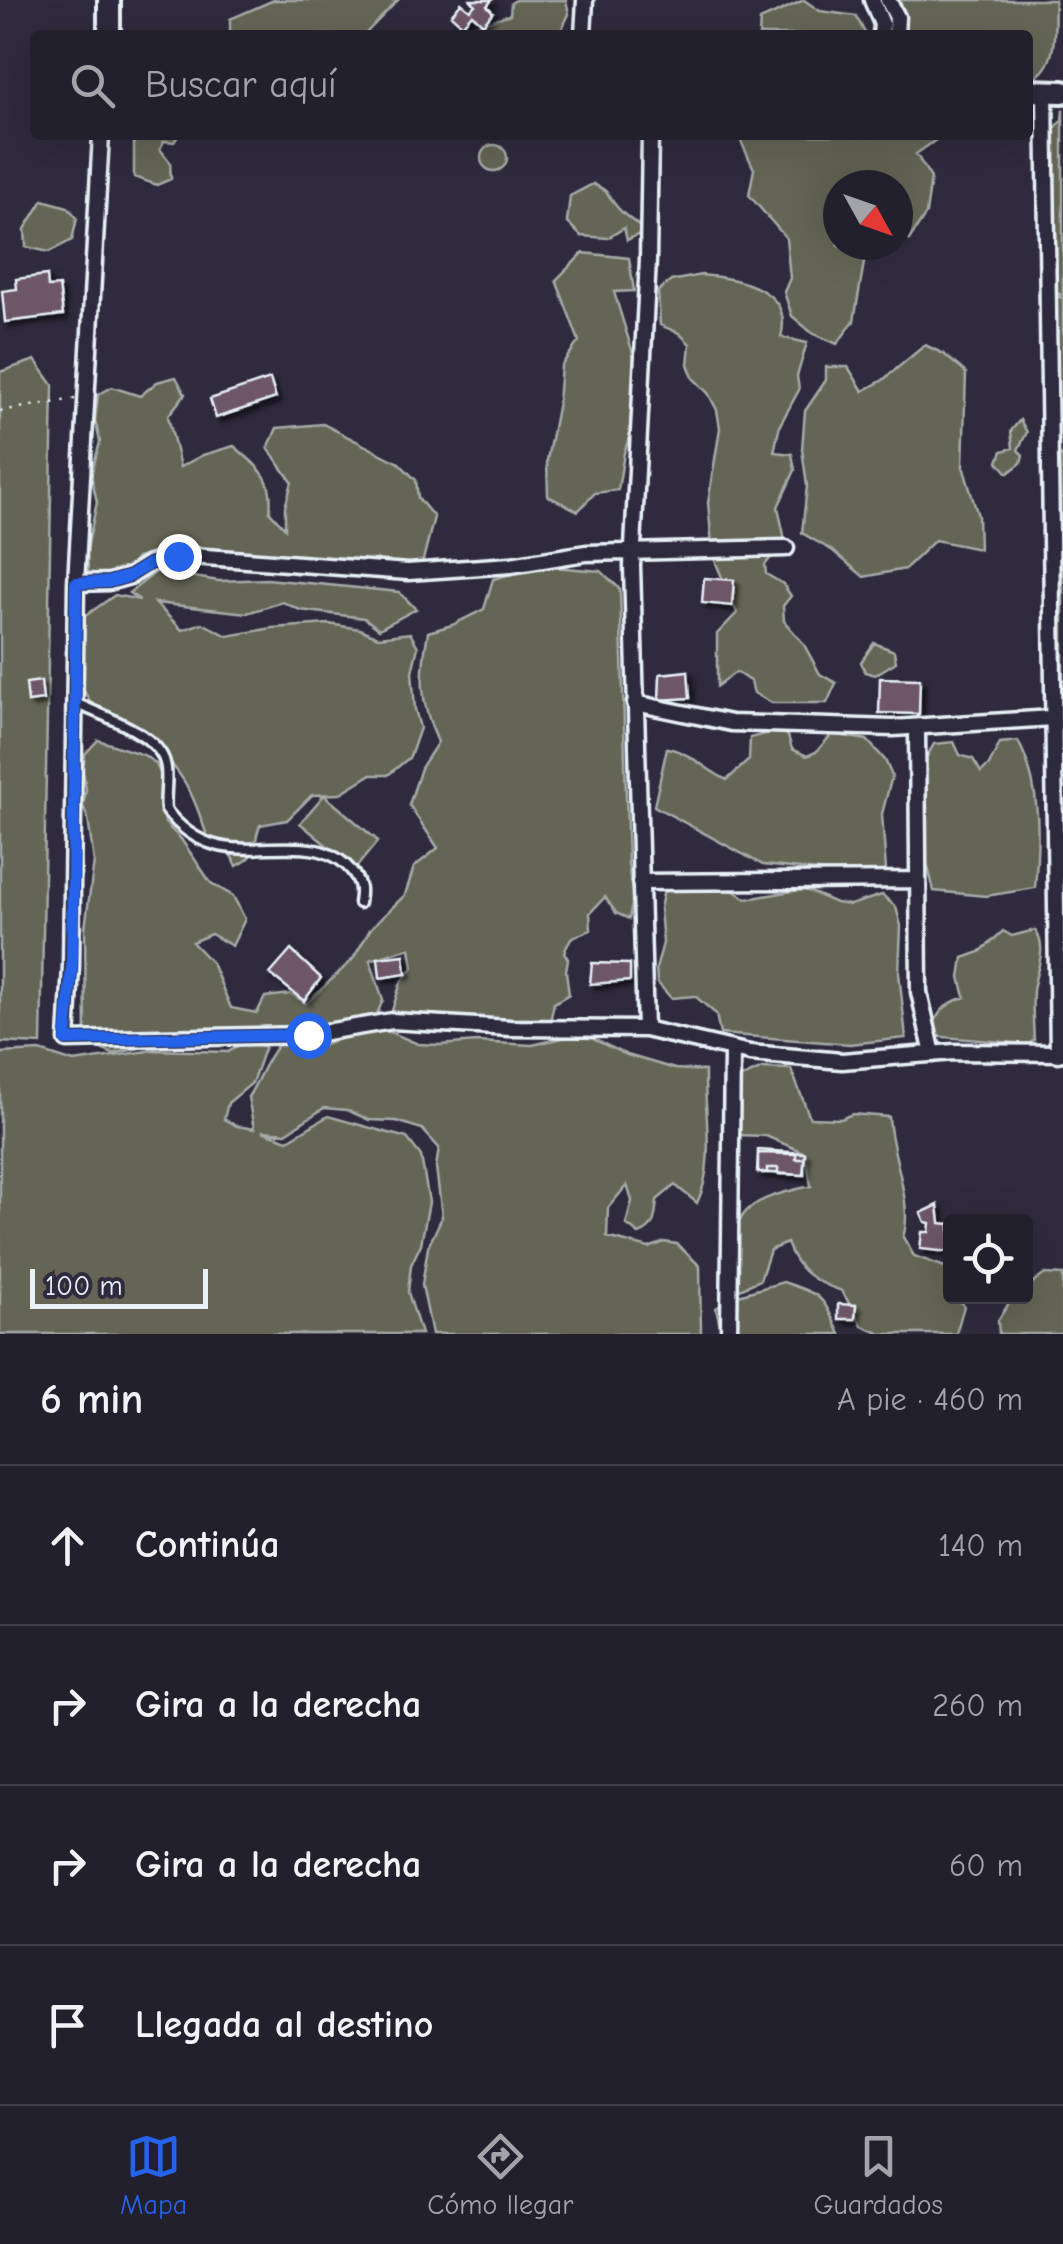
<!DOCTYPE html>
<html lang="es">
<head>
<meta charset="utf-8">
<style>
	:root { --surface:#23202e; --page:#2f2d3a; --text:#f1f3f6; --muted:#a3a3aa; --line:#403e4a; --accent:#2563eb }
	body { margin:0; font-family:"Comic Neue",sans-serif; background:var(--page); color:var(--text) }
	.controls { position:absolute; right:30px; bottom:30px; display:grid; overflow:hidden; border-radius:10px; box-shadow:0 10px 40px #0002 }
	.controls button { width:90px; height:90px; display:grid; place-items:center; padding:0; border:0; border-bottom:2px solid var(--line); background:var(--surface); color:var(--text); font:50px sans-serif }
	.compass { position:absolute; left:823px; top:170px; width:90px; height:90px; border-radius:50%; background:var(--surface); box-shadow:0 10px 40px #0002; rotate:130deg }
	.scale { position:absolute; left:30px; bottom:25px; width:178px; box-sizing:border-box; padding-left:10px; border:5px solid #e8f1f8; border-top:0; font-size:28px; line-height:35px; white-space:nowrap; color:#e8f1f8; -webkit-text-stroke:8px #2f2a3d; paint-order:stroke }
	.stop { position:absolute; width:30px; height:30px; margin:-22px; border:8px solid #2563eb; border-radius:50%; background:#fff }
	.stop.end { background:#2563eb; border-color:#fff; box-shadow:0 2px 10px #0008 }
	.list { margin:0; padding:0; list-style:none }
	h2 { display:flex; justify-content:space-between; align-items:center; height:130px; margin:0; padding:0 40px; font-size:42px }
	h2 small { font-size:32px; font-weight:400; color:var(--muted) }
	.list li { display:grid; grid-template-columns:65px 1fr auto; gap:30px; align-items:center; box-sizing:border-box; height:160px; padding:0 40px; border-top:2px solid var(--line) }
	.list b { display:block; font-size:38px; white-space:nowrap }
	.list em { font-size:32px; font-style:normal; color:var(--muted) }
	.icon { flex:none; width:55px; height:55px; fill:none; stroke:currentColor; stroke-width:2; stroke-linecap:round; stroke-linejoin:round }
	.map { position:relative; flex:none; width:1063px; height:1334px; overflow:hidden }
	.search { position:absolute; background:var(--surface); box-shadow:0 10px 40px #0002; left:30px; right:30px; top:30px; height:110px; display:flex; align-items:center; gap:25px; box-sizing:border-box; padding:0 35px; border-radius:10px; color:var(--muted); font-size:38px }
	.sheet { height:770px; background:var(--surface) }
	nav { display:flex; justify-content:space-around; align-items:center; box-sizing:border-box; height:140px; border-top:2px solid var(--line); background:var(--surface); font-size:28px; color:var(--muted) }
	nav a { display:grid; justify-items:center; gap:5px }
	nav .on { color:var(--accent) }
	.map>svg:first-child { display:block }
	.green { fill:#656557; stroke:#a6aba8; stroke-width:2.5 }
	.building { fill:#6e5669; stroke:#e8f1f8; stroke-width:2.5; filter:url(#shadow) }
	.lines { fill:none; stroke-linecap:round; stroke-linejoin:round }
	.lane-casing { stroke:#e8f1f8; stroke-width:15 }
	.street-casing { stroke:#e8f1f8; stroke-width:21 }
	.secondary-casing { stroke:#e8f1f8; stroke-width:28 }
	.path { stroke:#e8f1f8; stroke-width:2.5; stroke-dasharray:2.5 8; stroke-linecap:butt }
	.lane { stroke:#2f2a3d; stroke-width:8 }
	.street { stroke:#2f2a3d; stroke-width:14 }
	.secondary { stroke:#2f2a3d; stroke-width:20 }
	.route { stroke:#2563eb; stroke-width:12 }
</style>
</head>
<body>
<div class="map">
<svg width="1063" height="1334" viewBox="0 0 1063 1334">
	<defs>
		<filter id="shadow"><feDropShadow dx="4.5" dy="4.5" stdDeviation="2.5" flood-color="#0009"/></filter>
	</defs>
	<rect width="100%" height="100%" fill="#2f2a3d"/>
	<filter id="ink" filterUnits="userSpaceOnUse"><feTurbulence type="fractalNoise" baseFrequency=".01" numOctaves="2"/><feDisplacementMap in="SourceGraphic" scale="20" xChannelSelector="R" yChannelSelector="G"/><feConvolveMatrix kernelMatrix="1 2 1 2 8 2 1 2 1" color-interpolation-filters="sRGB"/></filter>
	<g filter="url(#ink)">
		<path class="green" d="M274,0H398L364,35H230V19Z
			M516,0H566L569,14L559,35H478V25L510,14L511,3Z
			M804,0L820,11L856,16L866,35H759L760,20Z
			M885,0H1055C1053,30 1061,68 1028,81V35H880L888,16Z
			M1063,109V294L1060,295C1024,259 1063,178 1051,133L1062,120Z
			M134,135H179L174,142L164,141L160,149L170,162L171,179L157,185L134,177Z
			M738,135H943L916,154L931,178L926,214L909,240L898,239V185H838V245H867L854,321L837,344L812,333L792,316L784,292L790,278L786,238L749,195L754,169Z
			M481 158a13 13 0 1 1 26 0a13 13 0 1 1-26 0Z
			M593,184C614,194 605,194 618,208C626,218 636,221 644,232L627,240L624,228L608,238L581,236L567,222L570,196Z
			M43,200L68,207L77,218L72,240L49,252L26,247L25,229Z
			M583,253L629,258L634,291L614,292L635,360L640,405L624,453L618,490L595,493L578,511L548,496L547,460L558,402L561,366L579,341L556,280Z
			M701,275C737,278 794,288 781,337L807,343L797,376L799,390L780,425L774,452L792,454L795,470L778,507L785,540L765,565L766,574L783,584L791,596L783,606L784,621L803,643L820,674L836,683L827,703H772L754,693L751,682L736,672L717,686V634L737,613L713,556L708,503L720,428L717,410L708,393L693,378L688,364L690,344L679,333L660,325L658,291L671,281Z
			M1054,295L1063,298V440L1056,441Z
			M925,345L944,354L966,373L963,466L978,516L979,549L935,540L905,569L864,577L833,551L802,533L807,486L802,449L805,411L826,380V367H848L863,391L883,380Z
			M35,360L53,385L41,1044L0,1042V372Z
			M176,377L185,394L168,416L180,467L203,455L234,446C259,468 274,476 270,512L285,528V507L292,482L268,448L277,428L323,424L399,463L416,480L418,498L434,517L421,568L390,569L377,559L361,573L312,560L298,574L260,566L225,568L165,550L137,558L121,580L88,572L87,549L97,502L91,475L100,442L95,420L98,395L112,387L140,396L157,382Z
			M1020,420L1027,432L1018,450L1023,455L1021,463L1008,473L998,462L1002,451L1013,448L1011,431Z
			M1062,455H1063V1028L1055,460Z
			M541,566L601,571L620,589L628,863L633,899L629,919L616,913L605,897L590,913L591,930L571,938L564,952L568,959L566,971L569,994L554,1003L550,1022L526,1035L508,1037L411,1027L390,1017L401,982L413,968L410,948L370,960L383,1000L374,1021L328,1032L216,1039L184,1047L157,1044L113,1054L86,1043L85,928L94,862L88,819L83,806L86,789L83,770L85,754L98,740L144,755L156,764L163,780L161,797L165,823L181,839L211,883L233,896L245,919L232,946L211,934L192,942L212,963L231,1008L257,1013L265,997L291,994L306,1004L353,959L371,928L405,895L414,867L438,848L409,805L421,768L438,742C419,701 420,676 428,632L452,625L484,609L493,579Z
			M157,571L219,581L267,579L399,592L416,609L379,629L364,618L300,610L283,602L247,613L155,603L182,630L202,623L228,636L272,628L329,624L360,629L378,637L410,633L418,647L412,672L415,709L420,728L410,757L388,775H370L339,794L312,795L287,820L260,825C251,848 261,854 237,866L226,847L207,836C197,806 187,776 162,755C150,746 135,740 122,731C72,697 75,670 85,616L115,595L140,600L129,593Z
			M874,643L894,651L896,662L875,675L865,672L861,662Z
			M781,730L788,736L792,749L807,756L816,752L832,734L867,740L885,760L892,776L882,814L886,870L875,877L763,865L654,806L667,748C690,752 706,770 727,780L749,760L750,738Z
			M1018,741C1042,786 1039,840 1035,888L986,896L934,891L928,867L912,851L921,810L926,758L934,744L954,742L960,755L973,759L981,772L989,765L1000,743Z
			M324,795L378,841L355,869L300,823Z
			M719,882L747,899L804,889L836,903L850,905L882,895L896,907L901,926L899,973L906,1038L850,1044L720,1034L716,1014L695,996L671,998L657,982L656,969L663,943L660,909L665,884Z
			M1035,930C1049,949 1035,971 1033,991C1032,1007 1033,1023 1034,1040L1029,1044L930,1036C936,1014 943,1004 965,997L960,977L963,958L980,952L1003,931L1012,936Z
			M361,1030L390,1032L418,1044L439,1045L477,1042L532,1045L563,1038L589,1037L627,1055L675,1069L705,1071C704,1113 716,1164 697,1203L675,1185L657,1200C655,1217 656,1228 639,1234L626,1224L632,1201L627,1185L608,1208L607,1237L649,1248L664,1242L677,1244L700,1266L701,1334H432L422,1285L428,1247L442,1217L436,1167L439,1148L422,1129L396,1121L369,1120L347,1110L324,1108L286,1133L262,1131L288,1140L328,1116L407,1138L421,1156L429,1202L421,1244L411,1265L408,1292L421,1334H0V1053L40,1051L74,1062L154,1050L228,1052L243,1043L265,1046L252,1083L228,1103L224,1119L237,1126L254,1129L248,1097C259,1080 265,1060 278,1045L322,1046Z
			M762,1068L791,1069L810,1118L841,1119L852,1114L889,1117C891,1155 914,1204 903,1237L914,1256L945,1267L950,1283V1296L957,1297L964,1306L956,1334H881L862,1326L842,1291C814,1282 797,1271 787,1243L770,1250L760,1280L733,1292C733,1216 731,1203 811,1186L805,1153L766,1136L735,1135L734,1081Z
			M1045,1274L1063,1275V1334H999L998,1320L1013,1297L1026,1296V1288Z
			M783,1282C826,1296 821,1296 840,1334H722L716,1308L735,1296Z"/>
		<path class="building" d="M492,0L487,6L493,12L483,24L472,14L462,25L451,15L461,3L470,10L475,5L471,0Z
			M47,275L48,287L59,286L63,315L5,322L2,291L17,289L16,279Z
			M270,379L276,398L216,418L210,399Z
			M704,578L734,580L732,606L702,603Z
			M688,671L690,698L659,700L660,674Z
			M880,678L920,679L919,714L879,713Z
			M41,681L43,700L28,702L26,683Z
			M291,950L321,978L304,1001L270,974Z
			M404,955L406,974L380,978L378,958Z
			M592,963L630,964V981L590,984Z
			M758,1150L805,1153L803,1175L757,1172Z
			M758,1153L796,1154V1159H804V1175L778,1174V1168H767V1173H758Z
			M938,1205L940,1223L950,1224V1252L920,1249L922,1232H929L930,1223L925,1222L921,1213Z
			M838,1304L856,1305L855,1319H838Z"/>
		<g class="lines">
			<defs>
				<path id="lane" d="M75,703C101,715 158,733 165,763C169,777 164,795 166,810C179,827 194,839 215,845C260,858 321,829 354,874C361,885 361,891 359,903"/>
				<path id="street" d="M872,0L882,24L881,35
					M888,0L897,17L896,35
					M583,35L585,0
					M1045,92L1058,1054
					M101,135L76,583L71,966L67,1040L308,1035L392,1021L510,1028L645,1029
					M650,135L648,260L632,566L645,1029L750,1053L842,1061L954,1052L1063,1053
					M76,583L109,582L130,576L149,564L178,555L408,572L511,565L586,553L786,548
					M635,703L731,723L893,728L1053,718
					M917,727L919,992L933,1054
					M640,882L918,880
					M729,1334L732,1049"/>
				<path id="secondary" d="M109,0V35
					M1028,91L1063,92"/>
			</defs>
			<use href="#lane" class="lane-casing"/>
			<use href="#street" class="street-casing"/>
			<use href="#secondary" class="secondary-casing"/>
			<path class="path" d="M0,411L75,399"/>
			<use href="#lane" class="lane"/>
			<use href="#street" class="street"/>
			<use href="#secondary" class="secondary"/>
		</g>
	</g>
	<g class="lines" filter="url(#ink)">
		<path class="route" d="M178,556L149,564L130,576L109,582L76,583L72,966L66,1040L308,1035"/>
	</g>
</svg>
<div class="controls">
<button><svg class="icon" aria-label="locate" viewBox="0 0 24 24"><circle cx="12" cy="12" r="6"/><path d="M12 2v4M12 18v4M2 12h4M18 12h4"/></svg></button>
</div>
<svg class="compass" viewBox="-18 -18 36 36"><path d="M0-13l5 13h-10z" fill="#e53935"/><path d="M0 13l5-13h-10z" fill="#a3a3aa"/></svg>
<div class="scale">100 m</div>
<div class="stop" style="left:308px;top:1035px"></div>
<div class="stop end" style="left:178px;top:556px"></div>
<div class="search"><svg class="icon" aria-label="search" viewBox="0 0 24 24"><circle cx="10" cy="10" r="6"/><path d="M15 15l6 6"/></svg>Buscar aquí</div>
</div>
<section class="sheet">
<h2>6 min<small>A pie · 460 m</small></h2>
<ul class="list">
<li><svg class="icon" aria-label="ahead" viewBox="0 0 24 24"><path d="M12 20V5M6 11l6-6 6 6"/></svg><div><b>Continúa</b></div><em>140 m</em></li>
<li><svg class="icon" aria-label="right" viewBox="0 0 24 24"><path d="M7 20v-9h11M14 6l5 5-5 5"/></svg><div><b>Gira a la derecha</b></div><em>260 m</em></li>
<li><svg class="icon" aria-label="right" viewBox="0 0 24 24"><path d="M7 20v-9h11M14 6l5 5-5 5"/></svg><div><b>Gira a la derecha</b></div><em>60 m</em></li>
<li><svg class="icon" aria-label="arrive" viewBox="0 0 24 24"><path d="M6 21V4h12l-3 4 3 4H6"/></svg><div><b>Llegada al destino</b></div></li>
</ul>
</section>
<nav>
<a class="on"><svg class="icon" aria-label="map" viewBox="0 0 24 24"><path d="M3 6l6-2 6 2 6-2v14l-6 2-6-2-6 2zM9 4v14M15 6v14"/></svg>Mapa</a>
<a><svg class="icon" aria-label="directions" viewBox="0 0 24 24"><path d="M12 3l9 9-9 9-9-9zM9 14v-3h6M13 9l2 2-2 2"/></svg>Cómo llegar</a>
<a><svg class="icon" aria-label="saved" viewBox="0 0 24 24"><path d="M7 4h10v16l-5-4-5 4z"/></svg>Guardados</a>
</nav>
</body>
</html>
